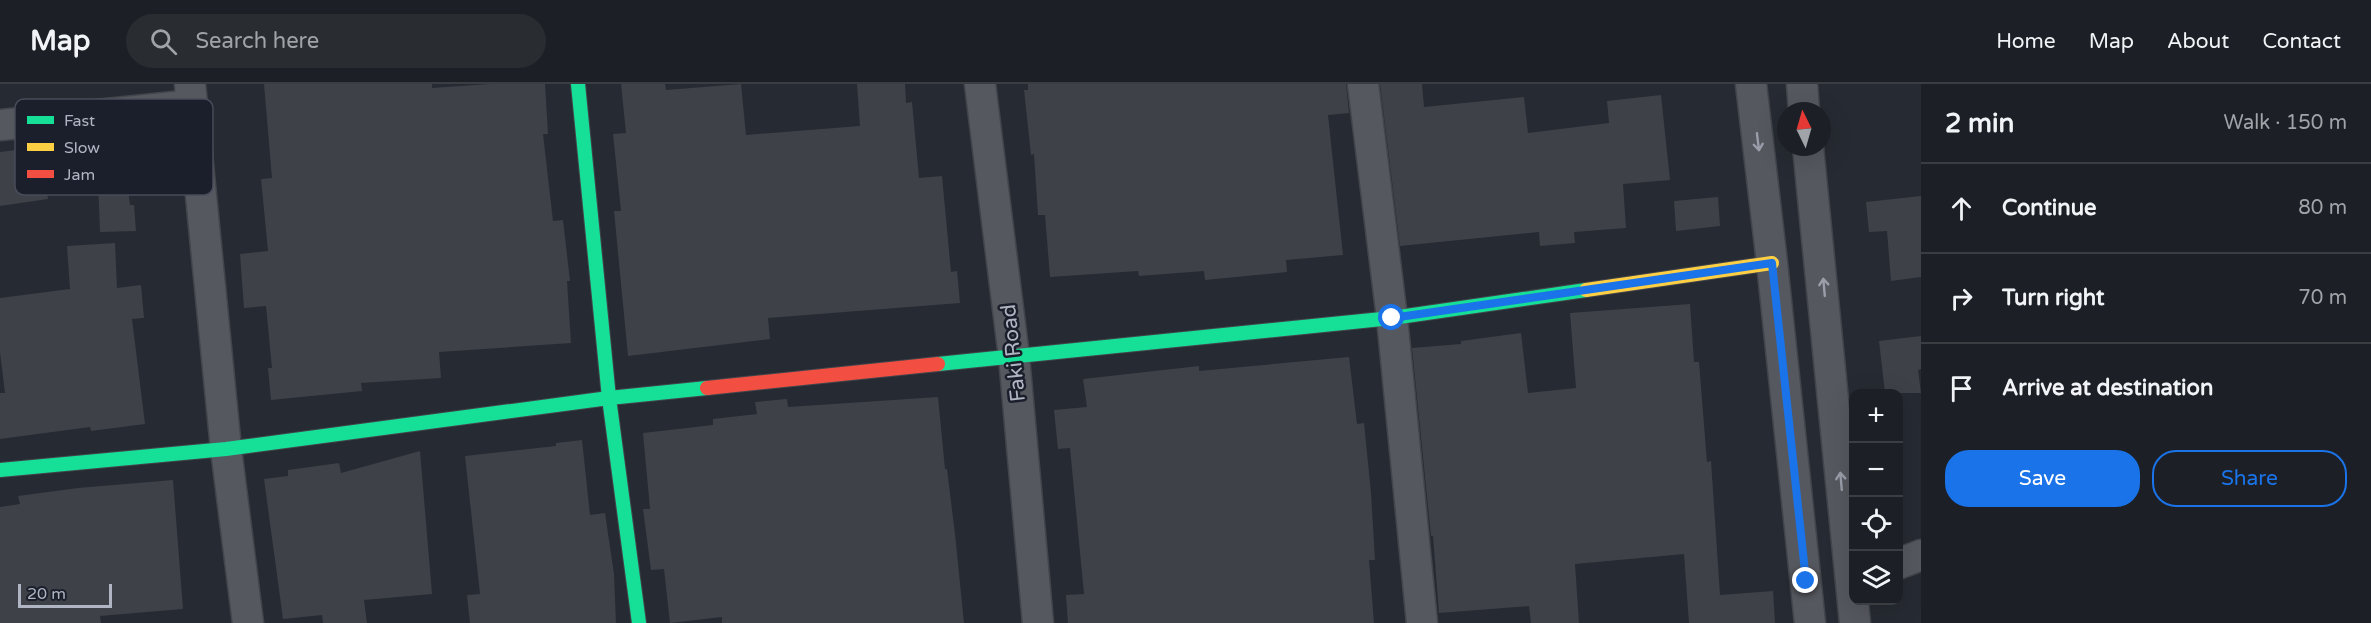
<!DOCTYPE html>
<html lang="en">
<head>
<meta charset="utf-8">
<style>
	:root { --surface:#1c2026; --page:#292d32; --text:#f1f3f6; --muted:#a0a3a7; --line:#3a3e43; --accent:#1a73e8 }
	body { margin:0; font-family:"Varela Round",sans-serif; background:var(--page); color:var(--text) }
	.controls { position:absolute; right:18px; bottom:18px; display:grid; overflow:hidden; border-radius:12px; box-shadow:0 6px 24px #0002 }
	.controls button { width:54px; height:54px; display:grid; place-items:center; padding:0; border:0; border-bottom:2px solid var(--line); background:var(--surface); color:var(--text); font:30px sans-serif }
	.compass { position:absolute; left:1777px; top:18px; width:54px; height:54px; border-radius:50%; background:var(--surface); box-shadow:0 6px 24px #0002; rotate:355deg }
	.scale { position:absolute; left:18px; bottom:15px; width:94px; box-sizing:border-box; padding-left:6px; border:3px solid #b0b5c3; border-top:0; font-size:16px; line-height:21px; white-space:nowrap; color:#b0b5c3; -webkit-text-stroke:4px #1b1f2b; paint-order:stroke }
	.stop { position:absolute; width:18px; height:18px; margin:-14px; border:4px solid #1a73e8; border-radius:50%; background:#fff }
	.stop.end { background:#1a73e8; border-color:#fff; box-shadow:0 2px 6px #0008 }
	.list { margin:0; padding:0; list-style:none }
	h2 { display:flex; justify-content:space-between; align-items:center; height:78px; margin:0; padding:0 24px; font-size:26px }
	h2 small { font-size:20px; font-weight:400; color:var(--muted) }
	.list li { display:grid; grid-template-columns:39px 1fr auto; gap:18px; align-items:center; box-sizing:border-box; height:90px; padding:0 24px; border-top:2px solid var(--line) }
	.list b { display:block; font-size:22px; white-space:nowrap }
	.list em { font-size:20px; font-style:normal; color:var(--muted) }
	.actions { display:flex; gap:12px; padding:18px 24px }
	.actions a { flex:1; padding:14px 0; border:2px solid var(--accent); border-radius:24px; text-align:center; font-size:21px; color:var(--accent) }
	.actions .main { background:var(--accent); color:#fff }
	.icon { flex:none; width:33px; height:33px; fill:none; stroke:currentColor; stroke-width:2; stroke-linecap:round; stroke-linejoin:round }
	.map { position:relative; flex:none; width:1921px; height:539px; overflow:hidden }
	header { display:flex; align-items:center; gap:36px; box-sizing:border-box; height:84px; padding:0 30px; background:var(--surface); border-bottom:2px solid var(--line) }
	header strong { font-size:28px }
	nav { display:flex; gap:33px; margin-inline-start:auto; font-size:21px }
	.search { width:420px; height:54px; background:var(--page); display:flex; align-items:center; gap:15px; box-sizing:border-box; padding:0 21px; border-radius:33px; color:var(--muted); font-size:22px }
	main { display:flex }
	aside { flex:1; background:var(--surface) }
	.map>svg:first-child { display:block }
	.building { fill:#3e4148 }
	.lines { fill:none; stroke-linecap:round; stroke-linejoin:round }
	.street-casing { stroke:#42454b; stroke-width:33 }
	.fast-casing { stroke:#42454b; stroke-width:16 }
	.slow-casing { stroke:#42454b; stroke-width:16 }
	.jam-casing { stroke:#42454b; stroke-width:16 }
	.street { stroke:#56585f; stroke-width:30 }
	.fast { stroke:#16e098; stroke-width:14 }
	.slow { stroke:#ffcf43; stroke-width:14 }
	.jam { stroke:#f24e42; stroke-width:14 }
	.oneway { stroke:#9a9eaa }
	.route { stroke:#1a73e8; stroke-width:8 }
	.labels { text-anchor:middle; stroke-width:5; stroke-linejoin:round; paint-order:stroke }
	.street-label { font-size:21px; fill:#b0b5c3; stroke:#1b1f2b }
	.key { fill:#1b1f2b; stroke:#484c59; stroke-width:1.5 }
	.key-label { font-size:16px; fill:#b0b5c3 }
</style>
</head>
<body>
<header>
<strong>Map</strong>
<div class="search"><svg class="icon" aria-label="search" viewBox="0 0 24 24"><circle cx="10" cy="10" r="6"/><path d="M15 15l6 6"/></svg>Search here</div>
<nav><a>Home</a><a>Map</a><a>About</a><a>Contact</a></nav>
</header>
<main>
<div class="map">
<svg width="1921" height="539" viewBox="0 0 1921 539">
	<rect width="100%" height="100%" fill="#262a32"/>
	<path class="building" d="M264,0H432V4L489,0H545L548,50H543L553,137L563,136L570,197H567L571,259L439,268L441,294L361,299L362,307L271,316L268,284H272L266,222L244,224L240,170L268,167L261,95L272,94Z
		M621,0H665L666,6L741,0L746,51L860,42L857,0H905L906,19L912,18L919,94L942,92L951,188L957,187L960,219L768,234L770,255L628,272L614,127H621L613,50L626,49Z
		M1028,0H1346L1349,29L1328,31L1343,171L1286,176L1287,188L1205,196L1204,187L1139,192L1138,187L1050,193L1045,131H1038L1034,70L1031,71L1024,6H1028Z
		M1380,0H1422L1424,23L1524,13L1528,49L1609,39L1607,17L1661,11L1670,96L1623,100L1626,144L1574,148L1575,159L1540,162L1539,148L1400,162Z
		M121,53L130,121H134L136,147L100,148L98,97L46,103L48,115L0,122V68Z
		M1921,112V193L1891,197L1887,147L1869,148L1866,118Z
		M1718,113L1720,142L1676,147L1674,117Z
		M115,159L117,204L141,201L144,234L132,235L145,340L91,347L90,343L0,355V309H5L0,268V214L70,205L67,162Z
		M1690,220L1694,278H1699L1707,378L1711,377L1720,511L1773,507L1775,539H1689L1684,470L1575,480L1579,539H1531L1529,522L1439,529L1433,452H1431L1412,264L1461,260V257L1521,249L1528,309L1576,304L1570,229Z
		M1921,252V285L1918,286L1921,309H1885L1879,257Z
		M1349,273L1357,340L1364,339L1371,409L1375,476H1369L1374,539H1068L1066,511L1084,510L1070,364L1058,365L1054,326L1087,323L1083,295L1199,282V287Z
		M938,313L945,385H947L955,450L964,539H722V533L670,539L664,485L651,486L643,425H650L643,349L713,341V335L757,330L755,318L787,315L788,323Z
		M582,356L590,431L605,429L614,490L616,539H470L467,511L480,510L465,372L556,362V359Z
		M420,367L432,510L364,516L367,539H323L322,531L283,535L264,395L288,392V386L339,379L341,389Z
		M173,396L183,525L100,532L101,539H0V423L20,420L18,412L78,404Z"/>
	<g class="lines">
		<defs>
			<path id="street" d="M190,0L226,365L248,539
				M980,0L1014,273L1038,539
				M1363,0L1392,234L1422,539
				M1751,0L1772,179L1810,539
				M1802,0L1804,27
				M0,41L193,21
				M1808,63L1855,539
				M1898,480L1921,471"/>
			<path id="fast" d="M578,0L609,314L639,539
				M938,280L1392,234L1586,206
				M0,386L226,365L609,314L707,304"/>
			<path id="slow" d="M1586,206L1772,179"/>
			<path id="jam" d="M707,304L938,280"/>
		</defs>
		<use href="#street" class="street-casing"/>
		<use href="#fast" class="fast-casing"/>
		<use href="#slow" class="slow-casing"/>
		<use href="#jam" class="jam-casing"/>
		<use href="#street" class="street"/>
		<use href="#fast" class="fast"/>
		<use href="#slow" class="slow"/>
		<use href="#jam" class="jam"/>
	</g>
	<defs><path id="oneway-shaft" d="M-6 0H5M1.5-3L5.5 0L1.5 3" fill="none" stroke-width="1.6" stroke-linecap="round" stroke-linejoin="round" transform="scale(1.5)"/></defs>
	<g class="oneway">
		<use href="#oneway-shaft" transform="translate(1758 58) rotate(83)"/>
		<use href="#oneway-shaft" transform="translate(1824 203) rotate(-95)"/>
		<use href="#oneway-shaft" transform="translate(1841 397) rotate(-95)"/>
	</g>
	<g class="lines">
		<path class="route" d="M1392,234L1772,179L1806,497"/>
	</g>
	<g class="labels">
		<g class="street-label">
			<text transform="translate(1013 269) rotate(-96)" y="7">Faki Road</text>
		</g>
	</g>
	<rect x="15" y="15" width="198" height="96" rx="9" class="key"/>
	<rect x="27" y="32" width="27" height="8" fill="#16e098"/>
	<rect x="27" y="59" width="27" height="8" fill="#ffcf43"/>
	<rect x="27" y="86" width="27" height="8" fill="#f24e42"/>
	<g class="key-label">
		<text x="64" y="42">Fast</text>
		<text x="64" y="69">Slow</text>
		<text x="64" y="96">Jam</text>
	</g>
</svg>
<div class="controls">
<button>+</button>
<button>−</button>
<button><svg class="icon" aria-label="locate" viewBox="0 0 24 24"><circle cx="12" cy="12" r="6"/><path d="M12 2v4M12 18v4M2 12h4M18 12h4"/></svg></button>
<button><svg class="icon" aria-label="layers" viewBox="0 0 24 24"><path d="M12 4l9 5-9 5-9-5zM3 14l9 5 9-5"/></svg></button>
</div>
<svg class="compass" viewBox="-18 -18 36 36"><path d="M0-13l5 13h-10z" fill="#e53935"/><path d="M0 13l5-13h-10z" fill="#a0a3a7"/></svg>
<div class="scale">20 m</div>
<div class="stop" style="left:1392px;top:234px"></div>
<div class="stop end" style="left:1806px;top:497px"></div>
</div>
<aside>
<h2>2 min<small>Walk · 150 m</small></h2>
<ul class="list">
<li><svg class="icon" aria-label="ahead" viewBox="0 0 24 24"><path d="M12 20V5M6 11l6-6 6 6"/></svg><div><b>Continue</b></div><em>80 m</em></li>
<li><svg class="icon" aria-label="right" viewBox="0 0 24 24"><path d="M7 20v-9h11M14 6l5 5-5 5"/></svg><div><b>Turn right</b></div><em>70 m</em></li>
<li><svg class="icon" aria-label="arrive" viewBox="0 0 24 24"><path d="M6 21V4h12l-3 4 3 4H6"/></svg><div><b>Arrive at destination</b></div></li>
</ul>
<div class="actions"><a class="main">Save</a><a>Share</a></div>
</aside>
</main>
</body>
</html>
